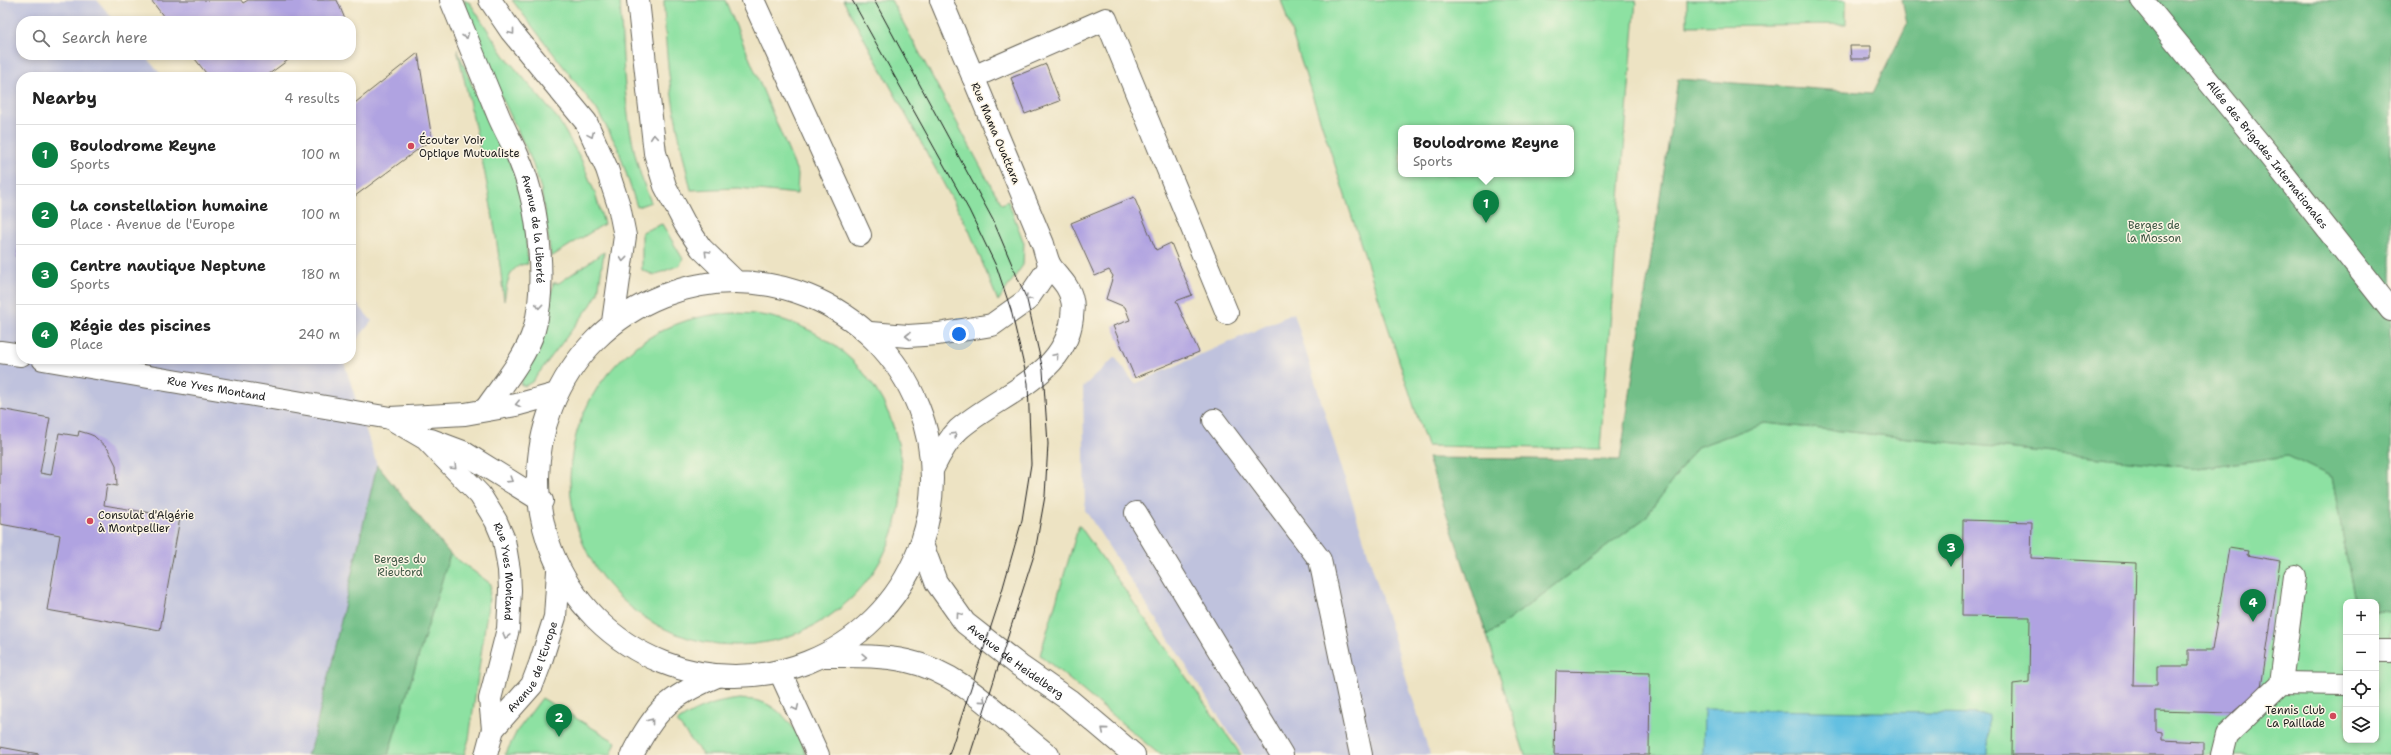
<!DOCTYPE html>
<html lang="en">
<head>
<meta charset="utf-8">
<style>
	:root { --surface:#fff; --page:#f6f6f6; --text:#222; --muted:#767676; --line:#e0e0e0; --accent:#0b8043 }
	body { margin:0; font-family:"Shantell Sans",sans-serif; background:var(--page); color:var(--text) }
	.controls { position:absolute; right:12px; bottom:12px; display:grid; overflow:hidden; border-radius:8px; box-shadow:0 2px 6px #0003 }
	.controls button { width:36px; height:36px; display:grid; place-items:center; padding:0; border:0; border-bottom:1px solid var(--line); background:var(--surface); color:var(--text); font:20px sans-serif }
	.you { position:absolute; left:959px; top:334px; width:14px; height:14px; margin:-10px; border:3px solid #fff; border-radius:50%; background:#1a73e8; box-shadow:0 0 0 6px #1a73e833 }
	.badge { display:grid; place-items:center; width:26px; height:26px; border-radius:50%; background:var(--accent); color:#fff; font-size:13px; font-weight:700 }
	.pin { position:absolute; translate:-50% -33px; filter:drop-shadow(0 1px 2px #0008) }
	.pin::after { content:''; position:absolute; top:21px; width:14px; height:12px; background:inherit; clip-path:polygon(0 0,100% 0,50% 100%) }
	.popup { position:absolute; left:1398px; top:125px; width:176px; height:52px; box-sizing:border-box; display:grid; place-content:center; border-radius:8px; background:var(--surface); filter:drop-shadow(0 1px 3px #0005); font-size:13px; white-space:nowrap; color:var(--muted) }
	.popup b { font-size:15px; color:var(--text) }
	.popup::after { content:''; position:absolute; left:50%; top:100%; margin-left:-8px; border:8px solid transparent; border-top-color:var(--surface) }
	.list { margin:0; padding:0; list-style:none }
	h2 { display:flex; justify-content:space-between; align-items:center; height:52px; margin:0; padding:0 16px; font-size:17px }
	h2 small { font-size:13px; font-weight:400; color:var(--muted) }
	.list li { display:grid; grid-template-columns:26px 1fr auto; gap:12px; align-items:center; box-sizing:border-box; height:60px; padding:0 16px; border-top:1px solid var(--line) }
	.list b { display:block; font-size:15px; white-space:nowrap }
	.list p { margin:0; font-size:13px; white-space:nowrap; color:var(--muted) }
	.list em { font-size:13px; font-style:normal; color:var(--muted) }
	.icon { flex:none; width:22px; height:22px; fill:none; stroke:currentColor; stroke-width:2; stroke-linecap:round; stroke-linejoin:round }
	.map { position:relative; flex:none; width:2391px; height:755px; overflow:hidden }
	.search { position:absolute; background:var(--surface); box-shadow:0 2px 6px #0003; left:16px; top:16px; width:340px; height:44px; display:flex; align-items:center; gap:10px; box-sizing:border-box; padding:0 14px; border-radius:16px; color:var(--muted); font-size:15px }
	.panel { position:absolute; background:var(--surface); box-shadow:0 2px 6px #0003; left:16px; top:72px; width:340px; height:292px; border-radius:16px }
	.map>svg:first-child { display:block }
	.industrial { fill:#bfc2dd }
	.green { fill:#8de1a2; stroke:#547e5f; fill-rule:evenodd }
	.forest { fill:#72bf88; stroke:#476e52 }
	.water { fill:#63c0e1; stroke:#406e7e }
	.building { fill:#b0a3e1 }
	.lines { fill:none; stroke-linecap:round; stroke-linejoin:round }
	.minor-casing { stroke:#656256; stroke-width:24 }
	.major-casing { stroke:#656256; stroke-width:24 }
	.minor { stroke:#fff; stroke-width:22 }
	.major { stroke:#fff; stroke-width:22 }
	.tram { stroke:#1c1c1c; stroke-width:1 }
	.oneway { stroke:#999 }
	.poi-dot { fill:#d1495b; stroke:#fcf5e5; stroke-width:1.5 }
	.labels { text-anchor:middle; stroke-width:3; stroke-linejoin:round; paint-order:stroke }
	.street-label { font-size:11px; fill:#1c1c1c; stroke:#fcf5e5 }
	.poi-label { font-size:11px; fill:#1c1c1c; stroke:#fcf5e5; text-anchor:start }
	.park-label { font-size:11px; fill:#3e5744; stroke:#fcf5e5 }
</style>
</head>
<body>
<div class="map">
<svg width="2391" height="755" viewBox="0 0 2391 755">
	<rect width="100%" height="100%" fill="#fcf5e5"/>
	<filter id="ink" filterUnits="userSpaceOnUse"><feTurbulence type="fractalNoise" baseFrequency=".025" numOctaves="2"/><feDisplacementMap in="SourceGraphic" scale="8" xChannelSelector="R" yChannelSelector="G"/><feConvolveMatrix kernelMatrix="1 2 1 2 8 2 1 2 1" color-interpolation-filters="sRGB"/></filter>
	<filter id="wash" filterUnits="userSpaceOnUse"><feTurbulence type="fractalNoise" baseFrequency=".012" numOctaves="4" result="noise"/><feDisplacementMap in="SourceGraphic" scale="16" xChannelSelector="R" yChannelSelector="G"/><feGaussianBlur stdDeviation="0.9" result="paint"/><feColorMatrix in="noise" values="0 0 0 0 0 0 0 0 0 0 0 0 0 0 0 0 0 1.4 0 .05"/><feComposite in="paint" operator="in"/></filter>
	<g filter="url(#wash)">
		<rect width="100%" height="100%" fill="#ede3c3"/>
		<path class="industrial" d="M0,0H97L115,21H21V55H144L163,77H21V359H343L377,465L312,745L307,755H0Z
			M351,297L372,321L351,347Z
			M1294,313L1430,755H1244L1085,510L1083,387L1115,357L1135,384Z"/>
		<path class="green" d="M464,0L470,3L504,55L558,119L581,159L595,193L604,224L551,257L541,189L531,159L471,32Z
			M512,0H620C624,66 623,140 651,202L637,207L618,148L597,110Z
			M664,0H725L798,174L797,194L738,188L691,190C675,123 665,68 664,0Z
			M843,0H891L990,184L1002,204L1008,201L1024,243L1023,265L998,301L969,230Z
			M1281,0H1636L1600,449L1427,446ZM1401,128H1571V174H1401Z
			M1687,0H1846V24L1687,26Z
			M457,49L479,102L513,169L523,201L528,264C508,264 507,285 504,301C496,216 477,132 457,49Z
			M662,224L683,259L680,265L654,275L642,270V232Z
			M604,252L598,293L591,305L532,382L525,386L520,384L543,335L549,313L553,283H559Z
			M570 479a166 166 0 1 1 332 0a166 166 0 1 1-332 0Z
			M1764,423L2197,468L2288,456L2332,477L2355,602H2346V740H2376V611L2391,612V755H1525L1487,636L1645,518L1697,447Z
			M1079,525L1241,755H1160L1040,655Z
			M450,554L491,584L469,739L464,755H388Z
			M542,698L616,742L611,755H505L517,731Z
			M740,699C746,700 753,699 758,701C781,706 801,734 806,755H703L677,722C698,707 715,702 740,699Z"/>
		<path class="forest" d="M1902,0H2391V612L2376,611V602H2355L2332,477L2288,456L2197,468L1764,423L1697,447L1645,518L1487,636L1428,458L1620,460L1678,79L1873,93L1907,24Z
			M377,465L450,554L388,755H307L312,745Z"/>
		<path class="water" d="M1704,709L1989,714L1988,755H1703Z"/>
		<g id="blocks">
			<path class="building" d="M151,0H241L243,3L248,0H337L345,19L342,21H167Z
				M1850,46H1871V59H1851Z
				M418,53L432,139L351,199V106Z
				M192,55H295L265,77H209Z
				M1046,64L1060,101L1025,114L1011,78Z
				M1134,197L1156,250L1171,243L1192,295L1176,301L1199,352L1135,378L1113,326L1130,320L1125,307L1106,299L1113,276L1109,270L1095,276L1071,223Z
				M20,236H21V258L16,257Z
				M0,409L50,418L40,473L51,475L59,433L78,436L79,431L89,434L94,436L108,449L116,465L117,486L107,484L104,505L180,518L160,630L47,610L60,535L0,524Z
				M1963,520L2032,522L2031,558L2136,563L2133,685H2157V666H2188V650H2212L2229,548L2248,551L2247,555L2280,561L2261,688L2232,713L2156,711V731L2162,732V740L2203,742V755H2012L2013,684L2029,682L2030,617L1962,616Z
				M1556,671L1650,673L1649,755H1554Z
				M0,747L39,754V755H0Z"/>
		</g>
	</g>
	<g filter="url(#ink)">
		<use href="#blocks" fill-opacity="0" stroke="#656256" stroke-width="1"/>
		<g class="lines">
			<defs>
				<g id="minor">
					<path id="s1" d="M451,0C467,39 483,78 499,117C506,133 515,148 521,164C539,207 547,286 534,330C525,359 502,385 485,410"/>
					<path d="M753,0L860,235"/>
					<path id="s2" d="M2142,0L2268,154L2391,310"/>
					<path d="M973,77L1106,19L1227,313"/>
					<path d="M870,333L908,336L938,334L992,325L1027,300L1050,266"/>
					<path d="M0,352L21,355"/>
					<path id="s3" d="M43,359L390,418L465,414L516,405L556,394"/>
					<path id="s4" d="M390,418L426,439L480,495L496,521L504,540L509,570L510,590L508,629L490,699L493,729"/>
					<path d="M1214,420L1320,560L1361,755"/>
					<path d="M431,440L463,452L542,501"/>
					<path d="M933,468C940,454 947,441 958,430C997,395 1065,377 1072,318C1072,312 1074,306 1072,300C1069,285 1059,278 1051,267C1047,261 1045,251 1043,244L941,0"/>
					<path d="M1136,513L1282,755"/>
					<path id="s5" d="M923,547L936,582L965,623L1020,666L1069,700L1134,755"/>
					<path d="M2376,651H2391"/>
					<path d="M825,656C852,656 880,655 907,661C964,673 1003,721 1048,755"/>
					<path d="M780,672L818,755"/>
					<path d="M2281,683L2346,684"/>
					<path id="s6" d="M486,755L493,729L532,685L540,664L555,617L558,571"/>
					<path d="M632,755C655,710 669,697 715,677"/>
					<path d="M2222,755L2227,735L2281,683L2295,576"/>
				</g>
				<path id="major" d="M490,0L511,31L586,122L607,169L619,206L625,236L613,322
					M638,0L655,153L665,186L685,224L701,248L735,281
					M538 479a197 197 0 1 1 394 0a197 197 0 1 1-394 0Z"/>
			</defs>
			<use href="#minor" class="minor-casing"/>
			<use href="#major" class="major-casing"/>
			<use href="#minor" class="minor"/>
			<use href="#major" class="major"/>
			<path class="tram" d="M852,0L969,210L997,268L1011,310L1028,383L1031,464L1022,520L998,605L949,755
				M874,0L993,220L1027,300L1043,370L1048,444L1045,496L1035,552L970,755"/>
		</g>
		<defs><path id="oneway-chevron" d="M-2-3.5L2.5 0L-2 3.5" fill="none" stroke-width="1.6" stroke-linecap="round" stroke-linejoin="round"/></defs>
		<g class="oneway">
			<use href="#oneway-chevron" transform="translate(512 32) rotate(52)"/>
			<use href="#oneway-chevron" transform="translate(466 36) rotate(68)"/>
			<use href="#oneway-chevron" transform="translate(591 135) rotate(66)"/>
			<use href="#oneway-chevron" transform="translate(654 137) rotate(-95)"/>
			<use href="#oneway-chevron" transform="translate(707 253) rotate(-135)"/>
			<use href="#oneway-chevron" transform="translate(623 259) rotate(96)"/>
			<use href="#oneway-chevron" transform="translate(1028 298) rotate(135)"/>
			<use href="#oneway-chevron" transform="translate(539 306) rotate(95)"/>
			<use href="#oneway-chevron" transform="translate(908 336) rotate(-180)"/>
			<use href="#oneway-chevron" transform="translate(1056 356) rotate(-49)"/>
			<use href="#oneway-chevron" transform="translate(518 404) rotate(167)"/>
			<use href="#oneway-chevron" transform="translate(954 435) rotate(-47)"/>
			<use href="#oneway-chevron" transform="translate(454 467) rotate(46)"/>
			<use href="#oneway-chevron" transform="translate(510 480) rotate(32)"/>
			<use href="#oneway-chevron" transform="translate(959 615) rotate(-126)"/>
			<use href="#oneway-chevron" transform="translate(506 636) rotate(104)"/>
			<use href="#oneway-chevron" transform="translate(864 657) rotate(1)"/>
			<use href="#oneway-chevron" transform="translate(983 700) rotate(40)"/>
			<use href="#oneway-chevron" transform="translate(796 708) rotate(65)"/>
			<use href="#oneway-chevron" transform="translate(651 721) rotate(-52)"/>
			<use href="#oneway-chevron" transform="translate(1104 730) rotate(-140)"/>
		</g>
	</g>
	<g class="poi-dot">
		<circle cx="411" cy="146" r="4"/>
		<circle cx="90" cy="521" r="4"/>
		<circle cx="2333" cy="716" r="4"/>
	</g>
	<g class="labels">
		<g class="street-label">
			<text transform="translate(996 133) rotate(67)" y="4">Rue Mama Ouattara</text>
			<text dy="4" stroke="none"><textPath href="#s2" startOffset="199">Allée des Brigades Internationales</textPath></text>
			<text dy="4" stroke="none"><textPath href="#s1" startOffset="245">Avenue de la Liberté</textPath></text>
			<text dy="4" stroke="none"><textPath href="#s3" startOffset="176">Rue Yves Montand</textPath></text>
			<text dy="4" stroke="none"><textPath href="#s4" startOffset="202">Rue Yves Montand</textPath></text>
			<text dy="4" stroke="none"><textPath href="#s5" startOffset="151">Avenue de Heidelberg</textPath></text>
			<text dy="4" stroke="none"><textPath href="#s6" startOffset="102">Avenue de l'Europe</textPath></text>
		</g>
		<g class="poi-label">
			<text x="419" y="144">Écouter Voir<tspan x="419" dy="13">Optique Mutualiste</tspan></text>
			<text x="98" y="519">Consulat d'Algérie<tspan x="98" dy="13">à Montpellier</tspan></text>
			<text x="2325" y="714" text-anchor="end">Tennis Club<tspan x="2325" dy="13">La Paillade</tspan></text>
		</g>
		<g class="park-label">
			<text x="2154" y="229">Berges de<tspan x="2154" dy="13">la Mosson</tspan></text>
			<text x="400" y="563">Berges du<tspan x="400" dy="13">Rieutord</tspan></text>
		</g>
	</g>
</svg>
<div class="controls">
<button>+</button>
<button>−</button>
<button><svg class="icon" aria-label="locate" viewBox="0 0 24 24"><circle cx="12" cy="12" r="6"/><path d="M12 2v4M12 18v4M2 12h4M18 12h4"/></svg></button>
<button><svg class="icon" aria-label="layers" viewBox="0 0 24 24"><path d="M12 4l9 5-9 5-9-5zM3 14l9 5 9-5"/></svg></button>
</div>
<div class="you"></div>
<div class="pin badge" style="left:1486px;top:223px">1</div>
<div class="popup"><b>Boulodrome Reyne</b>Sports</div>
<div class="pin badge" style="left:559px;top:737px">2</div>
<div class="pin badge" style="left:1951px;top:567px">3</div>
<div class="pin badge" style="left:2253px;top:622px">4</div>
<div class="search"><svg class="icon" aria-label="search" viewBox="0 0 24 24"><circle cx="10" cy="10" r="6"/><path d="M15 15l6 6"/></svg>Search here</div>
<section class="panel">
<h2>Nearby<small>4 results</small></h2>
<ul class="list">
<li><span class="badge">1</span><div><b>Boulodrome Reyne</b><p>Sports</p></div><em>100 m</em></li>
<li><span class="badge">2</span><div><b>La constellation humaine</b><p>Place · Avenue de l'Europe</p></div><em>100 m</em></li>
<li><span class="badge">3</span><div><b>Centre nautique Neptune</b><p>Sports</p></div><em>180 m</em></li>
<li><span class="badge">4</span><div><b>Régie des piscines</b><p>Place</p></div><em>240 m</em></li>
</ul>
</section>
</div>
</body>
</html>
